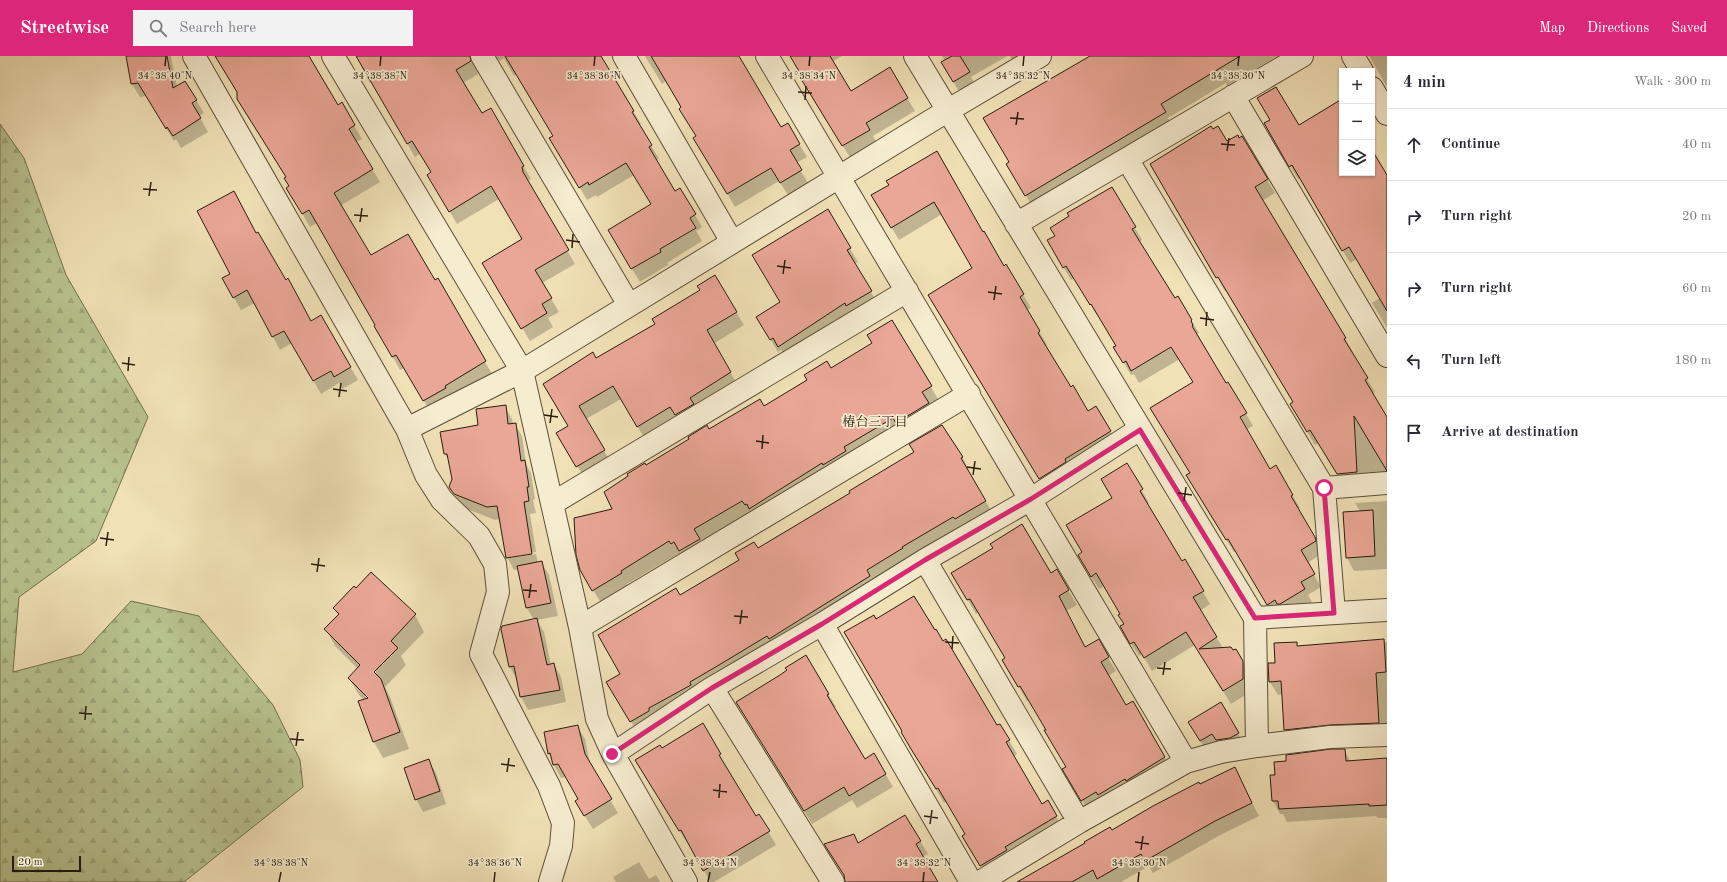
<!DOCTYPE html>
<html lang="en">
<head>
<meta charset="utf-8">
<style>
	:root { --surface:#fff; --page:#f2f2f3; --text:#2b2b33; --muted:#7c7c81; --line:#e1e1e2; --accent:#db2777 }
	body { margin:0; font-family:"Old Standard TT","Noto Serif JP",serif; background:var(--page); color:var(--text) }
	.controls { position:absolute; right:12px; top:12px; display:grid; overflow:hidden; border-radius:0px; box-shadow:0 1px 3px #0004 }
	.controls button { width:36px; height:36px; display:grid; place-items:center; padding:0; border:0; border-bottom:1px solid var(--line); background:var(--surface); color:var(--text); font:20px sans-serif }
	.scale { position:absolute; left:12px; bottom:10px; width:69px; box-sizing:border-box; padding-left:4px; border:2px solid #291d0e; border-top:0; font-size:11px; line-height:14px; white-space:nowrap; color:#291d0e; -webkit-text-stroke:3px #f6ecd0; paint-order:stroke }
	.stop { position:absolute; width:12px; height:12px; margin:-9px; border:3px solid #db2777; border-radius:50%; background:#fff }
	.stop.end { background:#db2777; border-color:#fff; box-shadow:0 1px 4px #0008 }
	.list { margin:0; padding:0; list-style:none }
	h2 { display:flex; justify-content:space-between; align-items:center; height:52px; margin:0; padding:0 16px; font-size:17px }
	h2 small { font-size:13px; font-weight:400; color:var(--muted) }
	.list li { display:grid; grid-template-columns:26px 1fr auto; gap:12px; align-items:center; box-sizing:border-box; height:72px; padding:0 16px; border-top:1px solid var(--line) }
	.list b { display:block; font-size:15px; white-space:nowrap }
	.list em { font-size:13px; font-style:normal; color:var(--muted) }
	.icon { flex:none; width:22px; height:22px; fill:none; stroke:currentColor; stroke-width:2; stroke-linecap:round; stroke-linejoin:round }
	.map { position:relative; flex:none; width:1387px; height:826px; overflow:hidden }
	header { display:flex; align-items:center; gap:24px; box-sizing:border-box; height:56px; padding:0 20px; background:var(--accent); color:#fff }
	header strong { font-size:19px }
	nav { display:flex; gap:22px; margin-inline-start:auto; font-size:14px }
	.search { width:280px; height:36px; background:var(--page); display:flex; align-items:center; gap:10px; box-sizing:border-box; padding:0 14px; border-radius:0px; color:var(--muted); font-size:15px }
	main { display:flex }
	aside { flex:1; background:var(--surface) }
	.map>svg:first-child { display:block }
	.forest { fill:url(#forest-firs); stroke:#70704f }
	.shadow { fill:#0003 }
	.building { fill:#eaa696; stroke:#291d0e }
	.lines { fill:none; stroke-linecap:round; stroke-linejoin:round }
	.minor-casing { stroke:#5b4e38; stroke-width:24 }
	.minor { stroke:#f6ecd0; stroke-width:22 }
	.route { stroke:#db2777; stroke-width:5 }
	.ticks { fill:none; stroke:#291d0e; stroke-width:1.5 }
	.labels { text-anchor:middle; stroke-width:3.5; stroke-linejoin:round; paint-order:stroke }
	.neighbourhood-label { font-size:13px; fill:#291d0e; stroke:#f6ecd0 }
	.ticks-label { font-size:10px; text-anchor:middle; fill:#291d0e; stroke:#f6ecd0; stroke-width:3.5; stroke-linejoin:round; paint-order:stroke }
</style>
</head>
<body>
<header>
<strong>Streetwise</strong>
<div class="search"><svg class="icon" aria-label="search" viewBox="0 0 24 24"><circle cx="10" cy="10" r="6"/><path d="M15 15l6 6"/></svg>Search here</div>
<nav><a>Map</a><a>Directions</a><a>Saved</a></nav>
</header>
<main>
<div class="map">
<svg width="1387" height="826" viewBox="0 0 1387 826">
	<defs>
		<pattern id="forest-firs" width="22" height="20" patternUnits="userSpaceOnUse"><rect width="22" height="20" fill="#b8c390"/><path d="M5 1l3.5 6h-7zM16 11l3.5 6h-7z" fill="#9ea77b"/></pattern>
	</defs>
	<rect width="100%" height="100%" fill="#f1e1b7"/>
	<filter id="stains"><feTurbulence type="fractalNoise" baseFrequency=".005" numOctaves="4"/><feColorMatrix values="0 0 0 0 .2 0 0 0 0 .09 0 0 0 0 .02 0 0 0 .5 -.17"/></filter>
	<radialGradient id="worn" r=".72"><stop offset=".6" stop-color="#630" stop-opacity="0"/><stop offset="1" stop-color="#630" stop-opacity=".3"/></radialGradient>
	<path class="forest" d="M0,68L24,102L66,219L148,361L96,485L19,541L13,616L82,598L131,545L199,560L273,649L300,704L303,731L184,826H0Z"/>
	<path class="shadow" d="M127,0H171L177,31L196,44L204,57L199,60L208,76L181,92L176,83L174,85L146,40L140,41L132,28Z
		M216,0H308L337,50L342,48L362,83L356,86L380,126L340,150L371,201L435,225L438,224L492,318L432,358L404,312L400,314L375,270L377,269L317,167L310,171L288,132L290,131L287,122Z
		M356,0H600L641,68L639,69L659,103L656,104L675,137L680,134L702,171L696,175L702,185L667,207L668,209L640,226L616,187L652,149L634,119L597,141L596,139L587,144L551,82L554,81L517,18L514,20L504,2L500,5L496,2L490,0L478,7L476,13L478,18L463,27L482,59L490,53L531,123L528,124L530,130L575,208L542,227L559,256L548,262L553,271L530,285L484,207L524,184L499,143L457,168L428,119L432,117L421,97L415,101L372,26L370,27Z
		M645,0H738L780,72L787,68L807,101L796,107L808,127L788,139L779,125L735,151L695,82L697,80L666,25L662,28Z
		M791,0H842L832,6L850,37L890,13L915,55L873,80L877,87L851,103L807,32L801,18Z
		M942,0H1007L971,21L976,30L961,39L942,6L945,5Z
		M1010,0H1027L1014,8Z
		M1091,0H1278L1227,30L1226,27L1168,62L1172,70L1034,153L1007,108L1010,106Z
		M1369,0H1387V31L1370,1Z
		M1342,55V117H1372V95L1387,119V272L1372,247L1380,242L1357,203L1350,207L1300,121L1298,123L1265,68L1299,71Z
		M1242,81L1275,137L1262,145L1353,296L1351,297L1375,336L1372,338L1387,363V416L1346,432L1319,387L1315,389L1291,348L1294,346L1226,235H1225L1152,108Z
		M937,96L982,177L1004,211L1006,210L1031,252L1027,254L1047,289L1045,290L1070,332L1088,356L1096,352L1118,389L1048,435L937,252L974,213L942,158L899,184L873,140Z
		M1111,132L1142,184L1139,186L1174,244L1178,242L1199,277L1197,278L1200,282L1199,283L1226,329L1228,327L1253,370L1246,374L1270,414L1276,411L1300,452L1298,453L1322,494V498L1307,507L1321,531L1308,539L1312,546L1287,561H1275L1236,495L1234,496L1194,432L1191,417L1194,327L1180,303L1139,327L1134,318L1131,319L1115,292L1117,291L1099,260L1098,261L1075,222L1071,224L1048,185L1056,180Z
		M827,155L858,206L854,208L878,248L787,303L781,294L778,296L757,261L782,247Z
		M256,178L311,266L320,260L358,324L342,333L339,327L321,338L292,287L280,294L255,247L241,254L223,223L231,219Z
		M715,221L744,269L713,288L738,329L645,383L621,343L586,363L611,407L585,423L558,378L569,371L596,303L656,268L701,234Z
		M892,265L938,343L929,349L936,361L679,500L678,498L627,528L629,530L601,547L581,514L613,454L646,411L709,374L764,351L830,313L874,287Z
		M505,350L512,363L513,368H515L522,380L526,408L531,417L535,443L533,444L536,457L530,458L536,496L510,500V502L536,498L538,507L541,506L549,519L558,560L537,564L544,576L551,609L554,608L561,621L566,646L528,654L521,641L517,624L510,611L502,573L534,564L527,552L519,513L514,514L507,501L500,463L495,464L462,451L450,431L453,423L450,407L445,398L441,377L480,370Z
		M962,401L969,414L968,415L993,458L639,679L608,626L621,618L680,540L757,493Z
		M1127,409L1149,447L1147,448L1182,506L1184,504L1210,548L1200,555L1223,592L1233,596L1236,594L1250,619V636L1231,648L1195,589L1152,615L1142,598L1139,600L1121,571L1125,569L1121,558L1104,530L1099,533L1086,512L1083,496L1113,442Z
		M1387,445V513L1354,515L1347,502L1344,456L1360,455L1355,447Z
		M1056,514L1077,549L1066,555L1086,592L1098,585L1116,615L1108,620L1126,650L1133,646L1173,716L1090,758L1064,713L1068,711L1029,644L1027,645L1003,604L1006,603L979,556L976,558L952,517L1050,518Z
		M356,533L415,559L424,576L401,600L406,609L385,631L390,641L409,693L383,702L374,686L364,644L359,639L349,622L358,613L335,590L326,573L339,560L334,552Z
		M876,564L997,671L1000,669L1017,698L1013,701L1041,749L1047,746L1064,774L989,823L964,781L966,779L947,745L944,747L910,690Z
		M1383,584L1387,587V678L1292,687L1285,674L1283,638L1278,639L1270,626L1276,608L1296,587L1298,591Z
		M806,600L836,651L833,652L864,704L874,699L893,731L857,752L852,744L812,768L745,659L781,620Z
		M1221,647L1245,690L1208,698L1189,666Z
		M702,668L755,761L759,759L776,789L714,826H710L689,786L687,787L644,717L661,693Z
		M577,670L585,683L591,712L618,757L593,773L584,759L580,744L566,721L561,722L554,709L549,698L545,677Z
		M1344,694L1351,706L1387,703V762H1378L1376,760L1287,766L1283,758H1280L1273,745L1271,720H1276L1287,706Z
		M428,704L436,717L446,748L423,756L416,743Z
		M1234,712L1259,760L1222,778L1153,817L1149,810L1121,826H1025L1111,775Z
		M920,785L928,798L922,801L937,826H848L833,801L858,788Z
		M639,806L649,823L656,819L660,826H616L613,821Z"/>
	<path class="building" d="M126,0H167L173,32L185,25L197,44L192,47L201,62L173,80L167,71L166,73L138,27L131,28Z
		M215,0H309L338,49L342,46L355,69L349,73L373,113L334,137L371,199L408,178L435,224L438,222L486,305L445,330L446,332L423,345L396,299L392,301L374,270L375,269L309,154L302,158L286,132L289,130L284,122L286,121L237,43V36Z
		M356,0H470L471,5L456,14L482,57L491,52L524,110L522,111L523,116L569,194L535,214L552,242L542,248L547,257L521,273L482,207L522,183L491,130L449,156L427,119L431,116L412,85L407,88Z
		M505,0H601L634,55L632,56L652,89L649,91L675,135L680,132L696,158L690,162L696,172L660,193L661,196L631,213L608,174L651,148L626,107L589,129L588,126L579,132L549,82L553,80Z
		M651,0H739L781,71L788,67L800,88L790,94L802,114L780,127L771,112L727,138L693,82L696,80L679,53L681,51Z
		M790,0H830L851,35L890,11L908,42L866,67L870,74L842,90L798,18L800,17Z
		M952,0H960L970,16L953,26L941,6Z
		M1090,0H1240L1161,48L1166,56L1025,140L1006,108L1009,106L983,62Z
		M1276,31L1299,69L1342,43V117H1372V94L1387,119V255L1349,191L1342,195L1292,109L1289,111L1264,67L1270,64L1257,42Z
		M1211,70L1213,73L1218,70L1227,85L1238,79L1239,82L1242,80L1268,123L1255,131L1346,282L1344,283L1368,322L1365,324L1387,361V415L1354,360L1357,416L1337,418L1310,374L1307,376L1290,348L1293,346L1218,221L1216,222L1150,108Z
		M937,95L983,176L984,175L1004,210L1006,208L1024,238L1020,241L1040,275L1038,277L1071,331L1073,329L1088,355L1096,350L1111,375L1065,403L1066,406L1039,423L928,239L972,212L934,146L891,172L871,139L889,129L886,125Z
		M1112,131L1136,171L1132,173L1175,242L1178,240L1192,264L1191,265L1193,269L1192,270L1226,327L1228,326L1247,357L1240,361L1270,413L1276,409L1293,439L1291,440L1315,481L1316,485L1301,494L1315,518L1301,526L1305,533L1280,548H1277L1275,544L1267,549L1228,483L1226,484L1186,419L1190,417L1150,352L1193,326L1171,291L1131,315L1126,305L1123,307L1113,291L1116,290L1091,248L1090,249L1066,210L1063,212L1047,184L1055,180L1050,172L1069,160L1067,157Z
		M234,135L256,177L258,176L286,224L288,222L311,265L321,259L351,311L334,321L331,315L313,325L284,275L272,281L247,234L233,242L222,222L230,218L197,155Z
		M828,153L851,192L847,194L872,235L846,250L845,247L778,291L773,282L770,284L756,261L780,246L752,199Z
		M715,219L737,256L707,274L731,316L690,342L694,348L675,359L670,351L637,371L613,330L579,350L605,394L576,411L556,377L568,370L543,328L593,296L596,302L655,268L652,263L700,234L697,230Z
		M892,264L932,330L922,336L929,347L896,367L893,362L844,391L846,395L823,409L822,407L749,453L747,448L745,449L742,445L694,473L700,483L679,495L674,486L671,488L669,485L621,515L622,517L592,535L580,514L576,499L574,462L612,453L604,436L628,420L627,418L645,407L646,409L689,383L688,381L707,369L709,373L760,343L764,350L807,324L804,319L827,305L831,312L872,287L867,279Z
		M506,349L508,368L516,367L521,405L525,404L529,431H527L529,445L524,446L532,498L506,502L497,450L487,451L454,438L449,431L452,423L447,398H444L440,376L478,369L476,353Z
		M942,369L963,401L961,402L986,445L955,463L953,461L902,491L903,492L867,514L870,520L769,583L767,580L719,609L690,626L691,629L649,652V655L630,666L606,626L620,618L598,579L676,532L680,539L739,504L735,497L754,486L758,492L850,437L849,435L914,396L909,388Z
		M1127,407L1143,433L1140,435L1182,505L1185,503L1204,535L1193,541L1217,581L1199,593L1231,591L1233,594L1236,593L1243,605V623L1223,635L1186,576L1144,602L1134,586L1130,588L1120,570L1124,568L1118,559L1120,558L1096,517L1091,521L1078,499L1082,496L1066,469L1112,442L1101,423Z
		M1373,454L1375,500L1346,502L1343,456Z
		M1022,468L1051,517L1057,513L1069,534L1059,540L1085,591L1099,583L1109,601L1101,606L1126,649L1133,645L1165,701L1126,725L1125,723L1098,739L1096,736L1081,745L1062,713L1066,711L1044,674H1046L1020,630L1018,631L1002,604L1005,602L970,543L967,544L951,517L993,492L990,488Z
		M542,505L551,547L526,552L517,510Z
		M371,516L416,558L391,585L398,592L374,616L381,623L400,676L373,686L358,645L368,642L348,622L360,609L324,573L339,558L333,552L354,530L356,532Z
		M914,540L935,574L936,573L943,585L946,583L997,669L1000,668L1010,684L1006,686L1042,748L1048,744L1057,760L1005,791L1007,794L980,810L962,780L965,778L938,732L936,733L911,693L901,676L902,675L844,576L874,559L876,563Z
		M537,562L547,609L554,607L560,634L520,641L514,610L509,611L501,573L502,570Z
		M1384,583L1386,616L1376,617L1379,667L1330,669L1284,674L1281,625L1269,626L1268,607H1275L1274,587L1297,586V590Z
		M806,599L829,638L827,639L865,703L874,697L886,718L849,740L844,731L804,755L736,646L780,619L787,614L785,612Z
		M1221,646L1239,677L1230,682L1216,684L1212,678L1200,685L1188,666Z
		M703,667L721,698L719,699L756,760L759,758L770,775L703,815L681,774L679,775L635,704L660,689L662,692Z
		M578,669L585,698L612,743L584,760L575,745L578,743L558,708L553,709L550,697L548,698L544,676Z
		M1331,693H1345L1346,705L1387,702V749L1369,750V748L1279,753L1278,745H1272L1270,719H1275L1274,706L1286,705V699Z
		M429,703L440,735L415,744L404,712Z
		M1235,711L1252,747L1215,765L1145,805L1141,798L1097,823L1093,814L1072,826H1017L1085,787L1084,786L1110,771L1112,774L1153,750L1199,726L1200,728Z
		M905,759L921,785L916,788L938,826H845L844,819L824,788L854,778L858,787Z"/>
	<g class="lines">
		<defs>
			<path id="minor" d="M194,0L407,373L426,419L442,444L479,480L495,508L498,536L481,598L549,730L563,767L561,790L550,826
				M333,0L522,315L580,571L597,663L613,698L686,826
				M482,0L629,249
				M624,0L732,186
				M767,0L1186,706
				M915,0L1255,562L1257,690
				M1353,0L1362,15
				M1372,32L1387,58
				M1233,40L1387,300
				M1127,103L1324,432L1334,557
				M1016,168L1302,0
				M407,373L522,315L947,55L1040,0
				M1324,432L1387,427
				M553,447L907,235
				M925,504L1079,766
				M1255,562L1387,554
				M822,568L971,826
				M580,571L969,338
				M712,632L833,826
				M613,698L712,632L822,568L925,504L1031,443L1140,373
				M980,826L1079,766L1186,706L1221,696L1257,690L1330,681L1387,679"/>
		</defs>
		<use href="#minor" class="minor-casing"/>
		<use href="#minor" class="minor"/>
	</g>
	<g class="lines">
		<path class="route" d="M612,698L712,632L822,568L925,504L1031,443L1140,374L1255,562L1334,557L1324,432"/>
	</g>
	<path class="ticks" d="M165,10L166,0M380,10L381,0M594,10L595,0M809,10L810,0M1023,10L1024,0M1238,10L1239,0M798,36L812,37M805,44L806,30M1010,62L1024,63M1016,69L1018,56M1221,88L1235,89M1227,95L1229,82M143,133L157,134M149,140L151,126M354,159L368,160M360,166L362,152M566,184L580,186M572,192L573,178M777,210L791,212M783,218L785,204M988,236L1002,238M994,244L996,230M1200,262L1214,264M1206,270L1207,256M122,307L135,309M128,315L129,301M333,333L347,335M339,341L341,327M544,359L558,361M550,367L552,353M756,385L769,387M762,393L763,379M967,411L981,413M973,419L975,405M1178,437L1192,439M1184,445L1186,431M100,482L114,484M106,490L108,476M311,508L325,510M317,516L319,502M523,534L537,535M529,542L531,528M734,560L748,561M740,568L742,554M945,586L959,587M952,593L953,580M1157,612L1171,613M1163,619L1165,606M79,657L92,658M85,664L86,650M290,683L304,684M296,690L298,676M501,708L515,710M507,716L509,702M713,734L727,736M719,742L720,728M924,760L938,762M930,768L932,754M1135,786L1149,788M1141,794L1143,780M279,826L281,816M494,826L495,816M708,826L710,816M923,826L924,816M1138,826L1139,816"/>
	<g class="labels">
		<g class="neighbourhood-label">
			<text x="875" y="370">椿台三丁目</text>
		</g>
	</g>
	<g class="ticks-label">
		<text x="165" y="23">34°38'40"N</text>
		<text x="380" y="23">34°38'38"N</text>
		<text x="594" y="23">34°38'36"N</text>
		<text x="809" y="23">34°38'34"N</text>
		<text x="1023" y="23">34°38'32"N</text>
		<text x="1238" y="23">34°38'30"N</text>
		<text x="281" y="810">34°38'38"N</text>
		<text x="495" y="810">34°38'36"N</text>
		<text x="710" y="810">34°38'34"N</text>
		<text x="924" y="810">34°38'32"N</text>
		<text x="1139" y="810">34°38'30"N</text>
	</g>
	<rect width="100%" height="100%" filter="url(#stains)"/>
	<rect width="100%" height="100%" fill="url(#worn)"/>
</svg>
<div class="controls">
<button>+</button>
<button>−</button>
<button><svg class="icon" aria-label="layers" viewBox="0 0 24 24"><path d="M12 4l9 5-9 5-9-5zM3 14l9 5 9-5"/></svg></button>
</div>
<div class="scale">20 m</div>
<div class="stop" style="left:1324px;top:432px"></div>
<div class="stop end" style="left:612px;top:698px"></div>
</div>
<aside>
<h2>4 min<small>Walk · 300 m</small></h2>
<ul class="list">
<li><svg class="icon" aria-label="ahead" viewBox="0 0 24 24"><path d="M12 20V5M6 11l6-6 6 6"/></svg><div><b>Continue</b></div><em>40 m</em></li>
<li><svg class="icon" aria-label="right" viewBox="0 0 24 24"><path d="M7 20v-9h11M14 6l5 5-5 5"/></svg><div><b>Turn right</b></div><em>20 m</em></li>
<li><svg class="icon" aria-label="right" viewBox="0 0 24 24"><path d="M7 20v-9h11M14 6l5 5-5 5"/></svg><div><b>Turn right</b></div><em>60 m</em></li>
<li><svg class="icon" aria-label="left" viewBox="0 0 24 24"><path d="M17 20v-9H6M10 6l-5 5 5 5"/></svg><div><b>Turn left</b></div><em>180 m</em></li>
<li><svg class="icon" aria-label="arrive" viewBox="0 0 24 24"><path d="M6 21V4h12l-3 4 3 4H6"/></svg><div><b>Arrive at destination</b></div></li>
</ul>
</aside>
</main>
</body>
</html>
